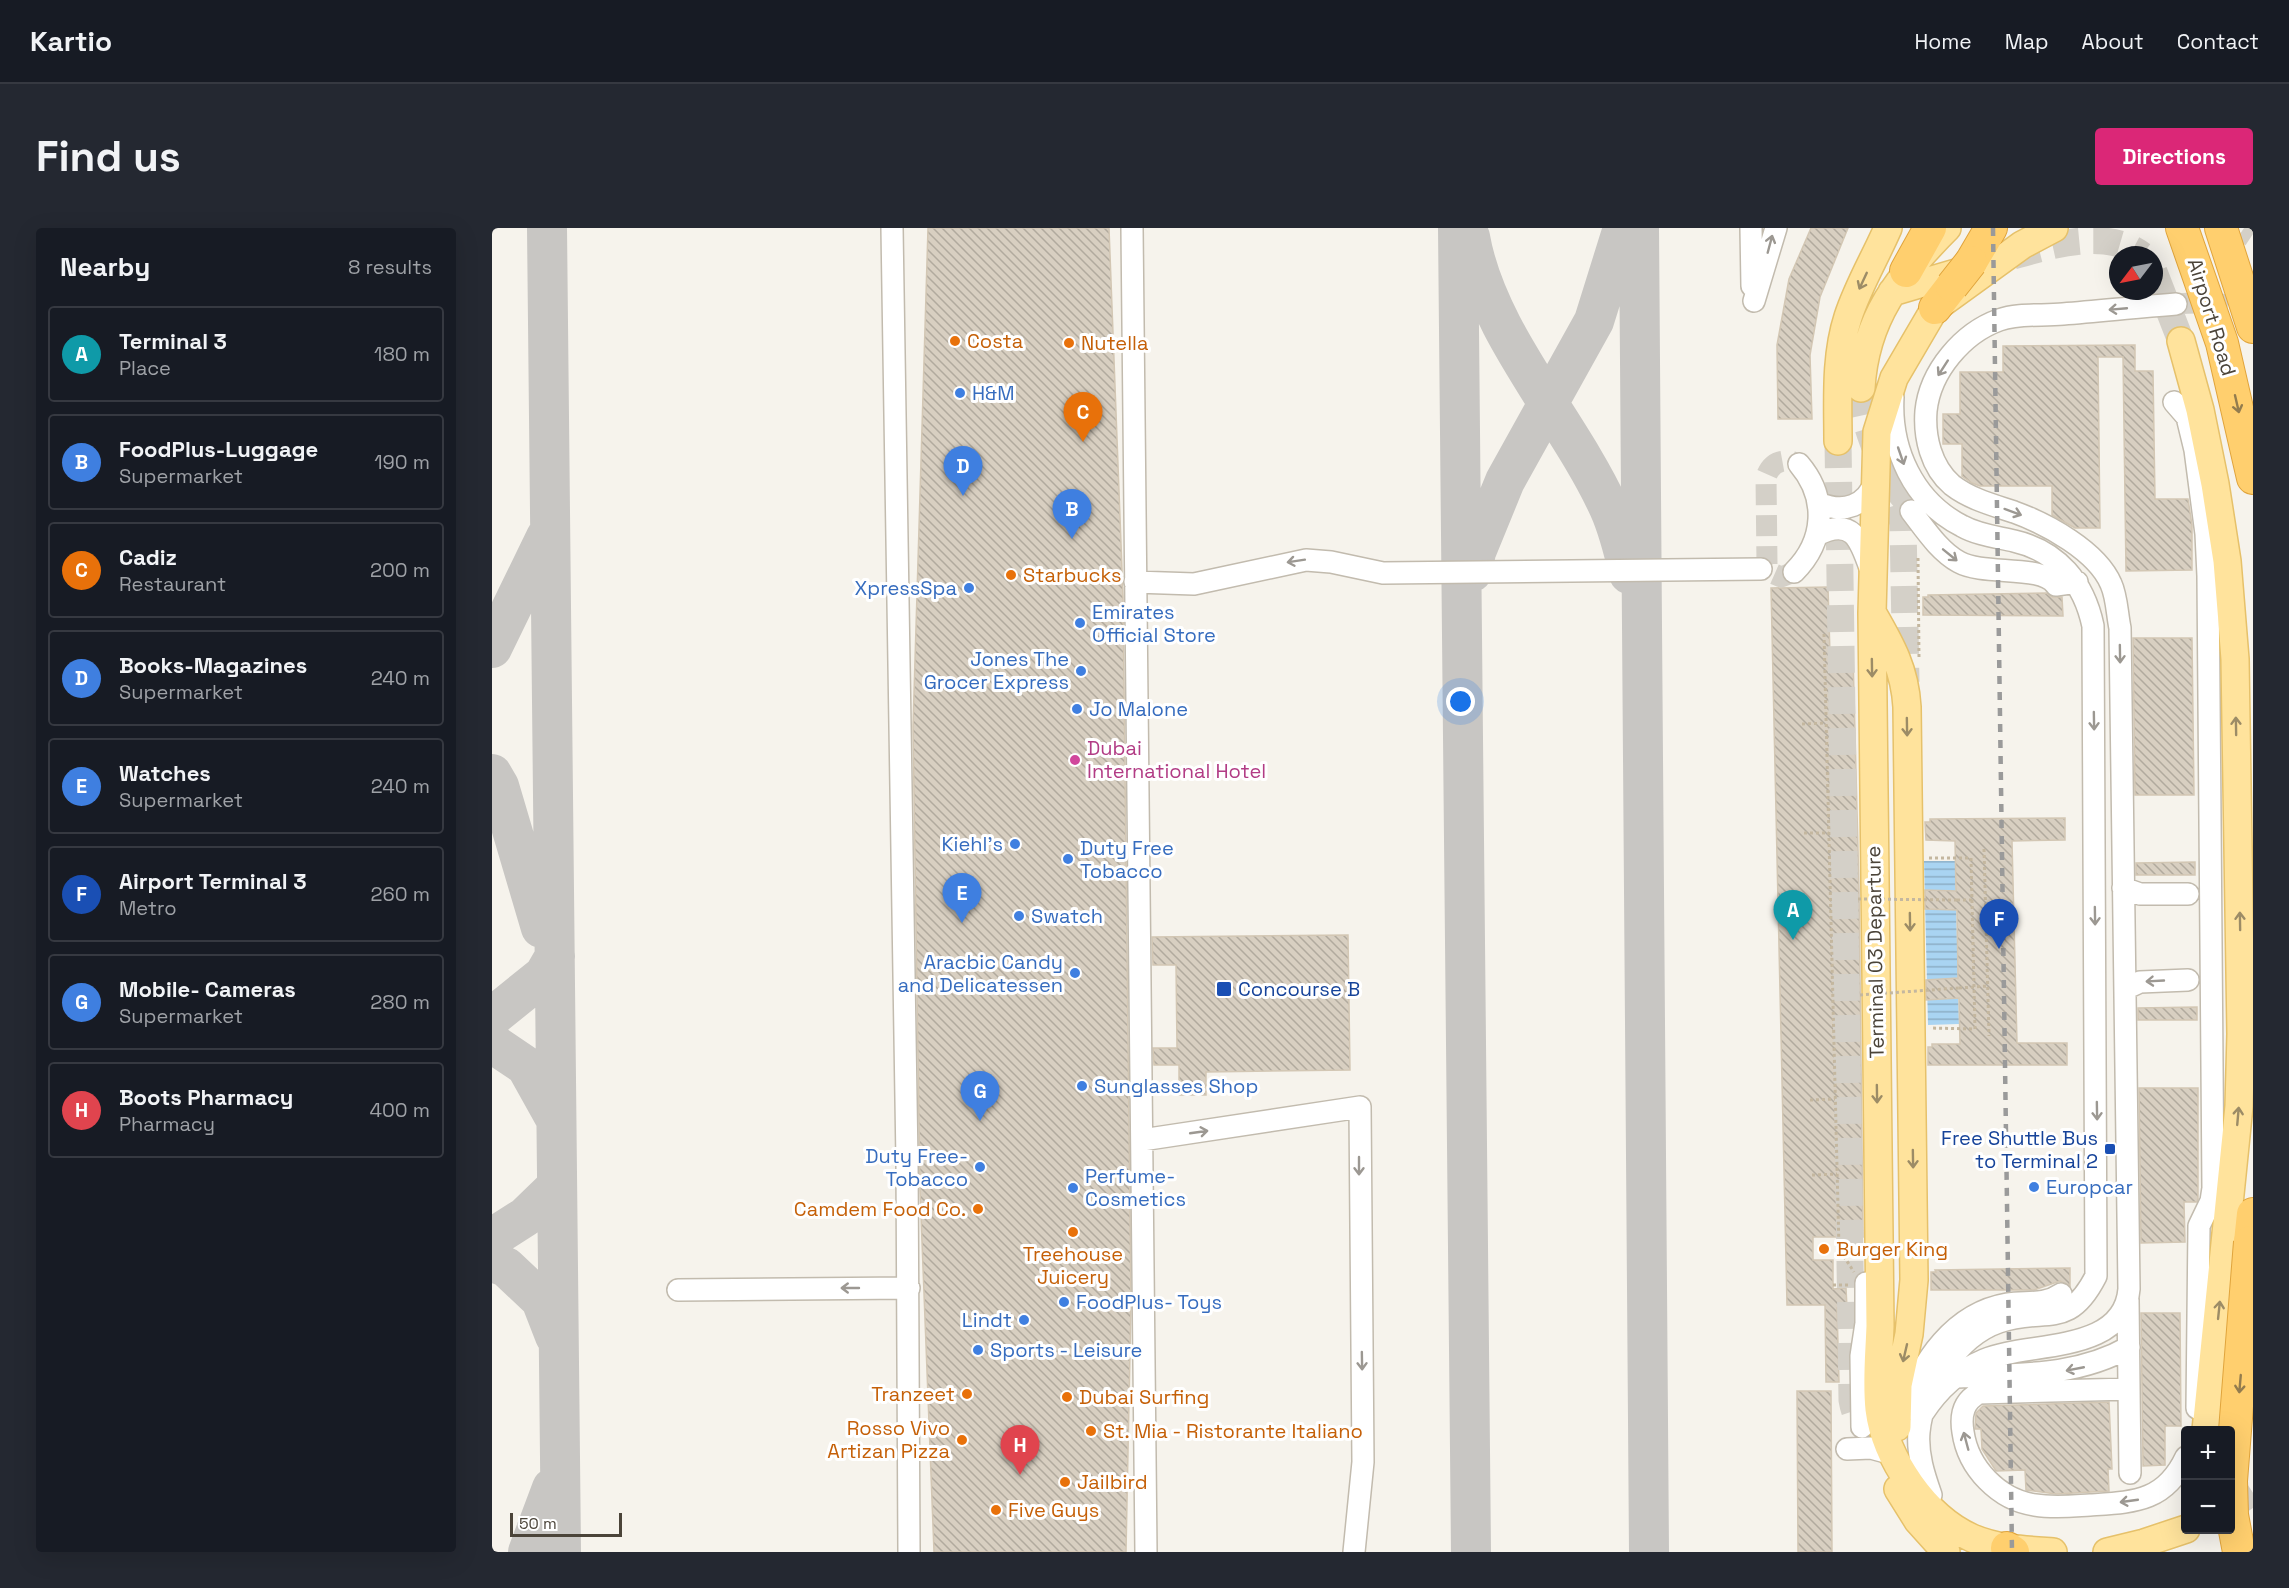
<!DOCTYPE html>
<html lang="en">
<head>
<meta charset="utf-8">
<style>
	:root { --surface:#171b24; --page:#242831; --text:#f1f3f6; --muted:#9ea1a6; --line:#363941; --accent:#db2777 }
	body { margin:0; font-family:"Space Grotesk",sans-serif; background:var(--page); color:var(--text) }
	.controls { position:absolute; right:18px; bottom:18px; display:grid; overflow:hidden; border-radius:6px; box-shadow:0 6px 24px #0002 }
	.controls button { width:54px; height:54px; display:grid; place-items:center; padding:0; border:0; border-bottom:2px solid var(--line); background:var(--surface); color:var(--text); font:30px sans-serif }
	.compass { position:absolute; left:1617px; top:18px; width:54px; height:54px; border-radius:50%; background:var(--surface); box-shadow:0 6px 24px #0002; rotate:238deg }
	.scale { position:absolute; left:18px; bottom:15px; width:112px; box-sizing:border-box; padding-left:6px; border:3px solid #4b4439; border-top:0; font-size:16px; line-height:21px; white-space:nowrap; color:#4b4439; -webkit-text-stroke:4px #fff; paint-order:stroke }
	.you { position:absolute; left:969px; top:474px; width:21px; height:21px; margin:-15px; border:4px solid #fff; border-radius:50%; background:#1a73e8; box-shadow:0 0 0 9px #1a73e833 }
	.badge { display:grid; place-items:center; width:39px; height:39px; border-radius:50%; background:var(--accent); color:#fff; font-size:20px; font-weight:700 }
	.pin { position:absolute; translate:-50% -50px; filter:drop-shadow(0 2px 3px #0008) }
	.pin::after { content:''; position:absolute; top:32px; width:21px; height:18px; background:inherit; clip-path:polygon(0 0,100% 0,50% 100%) }
	.list { margin:0; padding:0; list-style:none }
	h2 { display:flex; justify-content:space-between; align-items:center; height:78px; margin:0; padding:0 24px; font-size:26px }
	h2 small { font-size:20px; font-weight:400; color:var(--muted) }
	.list li { display:grid; grid-template-columns:39px 1fr auto; gap:18px; align-items:center; box-sizing:border-box; height:96px; margin:0 12px 12px; padding:0 12px; border:2px solid var(--line); border-radius:6px }
	.list b { display:block; font-size:22px; white-space:nowrap }
	.list p { margin:0; font-size:20px; white-space:nowrap; color:var(--muted) }
	.list em { font-size:20px; font-style:normal; color:var(--muted) }
	.map { position:relative; flex:none; width:1761px; height:1324px; overflow:hidden; border-radius:6px }
	header { display:flex; align-items:center; gap:36px; box-sizing:border-box; height:84px; padding:0 30px; background:var(--surface); border-bottom:2px solid var(--line) }
	header strong { font-size:28px }
	nav { display:flex; gap:33px; margin-inline-start:auto; font-size:21px }
	.intro { display:flex; align-items:center; justify-content:space-between; box-sizing:border-box; height:144px; padding:0 36px }
	h1 { margin:0; font-size:42px }
	.button { padding:15px 27px; border-radius:6px; background:var(--accent); color:#fff; font-size:21px; font-weight:700 }
	main { display:flex; gap:36px; padding:0 36px }
	aside { flex:1; background:var(--surface); border-radius:6px; box-shadow:0 6px 24px #0002 }
	.map>svg:first-child { display:block }
	.water { fill:url(#water-rules) }
	.lines { fill:none; stroke-linecap:round; stroke-linejoin:round }
	.taxiway { stroke:#c8c6c3; stroke-width:40 }
	.building { fill:url(#building-back-hatch); stroke:#d3c7b4; stroke-width:1.5 }
	.minor-tunnel { stroke:#d4d0c8; stroke-width:21; stroke-dasharray:21 10; stroke-linecap:butt }
	.major-tunnel { stroke:#d4d0c8; stroke-width:27; stroke-dasharray:27 14; stroke-linecap:butt }
	.minor-casing { stroke:#c2bbae; stroke-width:24 }
	.major-casing { stroke:#e6c16a; stroke-width:30 }
	.highway-casing { stroke:#e0a43c; stroke-width:34 }
	.path { stroke:#c4b79f; stroke-width:3; stroke-dasharray:3 3; stroke-linecap:butt }
	.minor { stroke:#fff; stroke-width:21 }
	.major { stroke:#ffe39c; stroke-width:27 }
	.highway { stroke:#ffcf6e; stroke-width:32 }
	.rail { stroke:#9a9a9a; stroke-width:4.5; stroke-dasharray:8 8; stroke-linecap:butt }
	.highway-bridge-casing { stroke:#e0a43c; stroke-width:34; stroke-linecap:butt }
	.path-bridge { stroke:#c4b79f; stroke-width:3; stroke-dasharray:3 3; stroke-linecap:butt }
	.highway-bridge { stroke:#ffcf6e; stroke-width:32 }
	.oneway { stroke:#9c9892 }
	.oneway2 { stroke:#9c8c66 }
	.oneway3 { stroke:#937c4e }
	.food-dot { fill:#e8710a; stroke:#fff; stroke-width:2 }
	.shop-dot { fill:#3f7fe0; stroke:#fff; stroke-width:2 }
	.hotel-dot { fill:#d1479c; stroke:#fff; stroke-width:2 }
	.transit-dot { fill:#1a4fb4; stroke:#fff; stroke-width:2 }
	.labels { text-anchor:middle; stroke-width:6; stroke-linejoin:round; paint-order:stroke }
	.street-label { font-size:20px; fill:#4b4439; stroke:#fff }
	.food-label { font-size:20px; fill:#c56008; stroke:#fff; text-anchor:start }
	.shop-label { font-size:20px; fill:#366cbe; stroke:#fff; text-anchor:start }
	.hotel-label { font-size:20px; fill:#b23c85; stroke:#fff; text-anchor:start }
	.transit-label { font-size:20px; fill:#164399; stroke:#fff; text-anchor:start }
</style>
</head>
<body>
<header>
<strong>Kartio</strong>
<nav><a>Home</a><a>Map</a><a>About</a><a>Contact</a></nav>
</header>
<div class="intro"><h1>Find us</h1><a class="button">Directions</a></div>
<main>
<aside>
<h2>Nearby<small>8 results</small></h2>
<ul class="list">
<li><span class="badge" style="background:#0f9aa8">A</span><div><b>Terminal 3</b><p>Place</p></div><em>180 m</em></li>
<li><span class="badge" style="background:#3f7fe0">B</span><div><b>FoodPlus-Luggage</b><p>Supermarket</p></div><em>190 m</em></li>
<li><span class="badge" style="background:#e8710a">C</span><div><b>Cadiz</b><p>Restaurant</p></div><em>200 m</em></li>
<li><span class="badge" style="background:#3f7fe0">D</span><div><b>Books-Magazines</b><p>Supermarket</p></div><em>240 m</em></li>
<li><span class="badge" style="background:#3f7fe0">E</span><div><b>Watches</b><p>Supermarket</p></div><em>240 m</em></li>
<li><span class="badge" style="background:#1a4fb4">F</span><div><b>Airport Terminal 3</b><p>Metro</p></div><em>260 m</em></li>
<li><span class="badge" style="background:#3f7fe0">G</span><div><b>Mobile- Cameras</b><p>Supermarket</p></div><em>280 m</em></li>
<li><span class="badge" style="background:#e0444e">H</span><div><b>Boots Pharmacy</b><p>Pharmacy</p></div><em>400 m</em></li>
</ul>
</aside>
<div class="map">
<svg width="1761" height="1324" viewBox="0 0 1761 1324">
	<defs>
		<pattern id="water-rules" width="6" height="5" patternUnits="userSpaceOnUse" patternTransform="scale(1.5)"><rect width="6" height="5" fill="#a9d4f2"/><path d="M0 2.5h6" fill="none" stroke="#8caec5"/></pattern>
		<pattern id="building-back-hatch" width="6" height="6" patternUnits="userSpaceOnUse" patternTransform="scale(1.5)"><rect width="6" height="6" fill="#d8cfc1"/><path d="M-1 5l2 2M0 0l6 6M5-1l2 2" fill="none" stroke="#b1aa9e"/></pattern>
	</defs>
	<rect width="100%" height="100%" fill="#f6f3ec"/>
	<path class="water" d="M1432,633H1463L1467,796L1436,797Z"/>
	<g class="lines">
		<path class="taxiway" d="M55,0L69,1324
			M966,0L979,1324
			M1147,0L1157,1324
			M978,9C995,106 1077,192 1117,280C1126,300 1132,324 1137,346
			M980,344L984,324L1013,253L1102,93L1131,0
			M0,420L54,309
			M0,546L7,558L49,700
			M0,789L52,747L63,728
			M0,815L34,838L63,890
			M0,1010L33,989L65,958
			M0,1034L14,1039L49,1072L63,1108
			M36,1324L60,1260"/>
	</g>
	<path class="building" d="M436,0H617L631,368L639,1074L634,1324H442L428,962L421,499Z
		M1319,0H1356L1328,69L1318,127L1320,191H1286L1285,117L1297,51Z
		M1643,117V143H1661L1663,271H1696L1700,297V342L1634,343L1631,129H1606L1608,300H1583L1560,287V258H1488L1480,255L1470,248V216H1451V186H1468V144H1511V118Z
		M1336,359L1338,427H1361L1367,661L1371,1009H1321V1032H1341V1061L1354,1060L1355,1080H1345L1347,1154H1334L1333,1077H1295L1279,360Z
		M1554,365L1561,369H1570L1571,388L1431,387V369H1436V367Z
		M1641,410H1700L1702,567H1643Z
		M1573,590V612L1520,613L1525,815H1575V837H1436V819H1440V816H1468L1467,770L1434,772V752L1466,750L1465,682L1433,681V662L1464,663L1463,613L1434,612L1433,594H1438V591Z
		M1703,634V647H1644V635Z
		M856,707L858,842L714,844V867H687V837H662L661,820H685L684,737H661L660,709Z
		M1705,779V792H1646V780Z
		M1647,860H1706V971L1705,974H1692L1693,1014L1649,1015Z
		M1578,1040V1058L1568,1053L1542,1062H1439V1044H1444L1443,1042Z
		M1649,1085H1688L1689,1198H1673V1237L1651,1238Z
		M1305,1163H1339L1340,1324H1306Z
		M1617,1174L1620,1241H1616L1617,1263L1564,1266L1534,1262L1533,1242L1504,1243L1490,1221L1489,1201H1483L1484,1185L1491,1178Z"/>
	<g class="lines">
		<path class="minor-tunnel" d="M1684,76C1711,74 1735,74 1761,83
			M1401,261L1419,283
			M1302,344L1289,349L1280,345L1275,336L1274,249C1279,234 1292,229 1307,236"/>
		<path class="major-tunnel" d="M1752,0L1761,6
			M1521,28C1560,17 1615,0 1650,27
			M1662,44L1689,113
			M1369,160C1372,216 1401,245 1411,296L1414,454
			M1346,213L1360,1172C1363,1190 1371,1201 1386,1211
			M1738,1279L1761,1264"/>
		<defs>
			<path id="minor" d="M400,0L415,933L417,1324
				M640,0L654,1324
				M1259,0L1260,58
				M1262,73L1284,0
				M1401,169C1398,221 1421,273 1470,298C1486,307 1505,309 1522,313C1566,323 1592,355 1601,398L1604,1048C1576,1103 1554,1078 1507,1094C1466,1108 1431,1161 1427,1204C1425,1226 1432,1247 1439,1267
				M1682,174L1695,189L1703,222L1714,306L1716,348L1721,960L1719,973L1707,998L1705,1180
				M1327,275C1352,286 1374,278 1384,252
				M1419,283C1433,301 1447,323 1467,334C1492,348 1550,336 1564,357L1585,354
				M1325,307C1360,289 1368,311 1378,340
				M1302,344C1333,313 1336,270 1307,236
				M643,354L702,356L814,332L839,334L891,345L1269,341
				M1631,660L1648,666H1696
				M1633,761L1648,754L1696,752
				M650,912L868,879L871,1234L862,1324
				M186,1062L417,1060
				M1636,1072L1638,1245
				M1466,1149C1525,1146 1585,1149 1637,1119
				M1637,1161L1487,1165C1472,1173 1468,1186 1471,1204C1476,1240 1507,1272 1543,1277C1562,1280 1580,1278 1598,1277C1642,1274 1673,1274 1694,1229
				M1415,1181C1428,1133 1463,1085 1515,1076C1534,1073 1552,1078 1569,1066
				M1431,1185C1446,1162 1466,1143 1492,1132C1535,1113 1632,1127 1637,1061L1628,400C1625,386 1625,369 1619,356C1605,323 1555,296 1522,284C1501,277 1478,271 1460,257C1439,239 1432,209 1434,183C1438,143 1471,105 1507,92C1527,85 1550,88 1571,86C1608,83 1646,79 1684,76
				M1370,1199L1369,1128L1374,1095V1055
				M1355,1221L1379,1220L1401,1226"/>
			<path id="major" d="M1400,64L1481,40
				M1689,113L1708,182L1723,256L1735,333L1743,431L1749,806L1747,878L1714,1202
				M1369,160C1373,90 1407,48 1455,0
				M1346,213C1346,172 1343,129 1356,89C1366,58 1383,30 1396,0
				M1381,386C1399,417 1413,442 1415,479L1422,1052L1417,1106L1406,1157L1405,1199
				M1406,1261L1426,1293L1454,1324
				M1561,1324C1533,1322 1506,1321 1480,1310C1433,1289 1393,1230 1387,1181C1384,1153 1387,1126 1388,1098L1380,385L1385,204L1402,150L1443,80L1530,17L1562,0
				M1615,1324L1652,1315L1694,1301"/>
			<path id="highway" d="M1690,0L1730,115L1761,250
				M1729,0L1761,99
				M1479,34L1499,0
				M1414,43L1438,0
				M1443,80L1460,58
				M1758,1014L1761,986
				M1515,1320L1521,1324"/>
		</defs>
		<use href="#minor" class="minor-casing"/>
		<use href="#major" class="major-casing"/>
		<use href="#highway" class="highway-casing"/>
		<path class="path" d="M1426,330L1427,430
			M1332,406L1347,1021L1362,1044
			M1310,496L1334,495
			M1312,605H1337
			M1492,621L1497,808
			M1437,630H1479L1483,801L1438,800
			M1465,672H1480
			M1467,760L1496,758
			M1318,872L1343,871
			M1320,947L1345,946
			M1341,1057H1357"/>
		<use href="#minor" class="minor"/>
		<use href="#major" class="major"/>
		<use href="#highway" class="highway"/>
		<path class="rail" d="M1501,0L1520,1324"/>
		<defs>
			<path id="highway-bridge" d="M1460,58L1479,34
				M1747,1324L1740,1287L1739,1253L1758,1014"/>
		</defs>
		<use href="#highway-bridge" class="highway-bridge-casing"/>
		<path class="path-bridge" d="M1366,671L1465,672
			M1368,767L1467,760"/>
		<use href="#highway-bridge" class="highway-bridge"/>
	</g>
	<defs><path id="oneway-shaft" d="M-6 0H5M1.5-3L5.5 0L1.5 3" fill="none" stroke-width="1.6" stroke-linecap="round" stroke-linejoin="round" transform="scale(1.5)"/></defs>
	<g class="oneway">
		<use href="#oneway-shaft" transform="translate(1278 16) rotate(-75)"/>
		<use href="#oneway-shaft" transform="translate(1626 81) rotate(175)"/>
		<use href="#oneway-shaft" transform="translate(1451 140) rotate(123)"/>
		<use href="#oneway-shaft" transform="translate(1409 228) rotate(71)"/>
		<use href="#oneway-shaft" transform="translate(1521 284) rotate(20)"/>
		<use href="#oneway-shaft" transform="translate(1458 327) rotate(39)"/>
		<use href="#oneway-shaft" transform="translate(804 333) rotate(171)"/>
		<use href="#oneway-shaft" transform="translate(1628 426) rotate(89)"/>
		<use href="#oneway-shaft" transform="translate(1602 493) rotate(89)"/>
		<use href="#oneway-shaft" transform="translate(1603 688) rotate(89)"/>
		<use href="#oneway-shaft" transform="translate(1663 753) rotate(177)"/>
		<use href="#oneway-shaft" transform="translate(1605 883) rotate(89)"/>
		<use href="#oneway-shaft" transform="translate(707 904) rotate(-8)"/>
		<use href="#oneway-shaft" transform="translate(867 938) rotate(90)"/>
		<use href="#oneway-shaft" transform="translate(358 1060) rotate(180)"/>
		<use href="#oneway-shaft" transform="translate(870 1133) rotate(89)"/>
		<use href="#oneway-shaft" transform="translate(1583 1141) rotate(169)"/>
		<use href="#oneway-shaft" transform="translate(1474 1213) rotate(-105)"/>
		<use href="#oneway-shaft" transform="translate(1637 1273) rotate(172)"/>
	</g>
	<g class="oneway2">
		<use href="#oneway-shaft" transform="translate(1371 53) rotate(115)"/>
		<use href="#oneway-shaft" transform="translate(1380 440) rotate(89)"/>
		<use href="#oneway-shaft" transform="translate(1744 498) rotate(-91)"/>
		<use href="#oneway-shaft" transform="translate(1415 499) rotate(89)"/>
		<use href="#oneway-shaft" transform="translate(1748 693) rotate(-91)"/>
		<use href="#oneway-shaft" transform="translate(1418 694) rotate(89)"/>
		<use href="#oneway-shaft" transform="translate(1385 866) rotate(89)"/>
		<use href="#oneway-shaft" transform="translate(1746 888) rotate(-85)"/>
		<use href="#oneway-shaft" transform="translate(1421 931) rotate(89)"/>
		<use href="#oneway-shaft" transform="translate(1727 1082) rotate(-84)"/>
		<use href="#oneway-shaft" transform="translate(1413 1125) rotate(103)"/>
	</g>
	<g class="oneway3">
		<use href="#oneway-shaft" transform="translate(1745 176) rotate(77)"/>
		<use href="#oneway-shaft" transform="translate(1748 1156) rotate(95)"/>
	</g>
	<g class="food-dot">
		<circle cx="463" cy="113" r="6"/>
		<circle cx="577" cy="115" r="6"/>
		<circle cx="519" cy="347" r="6"/>
		<circle cx="486" cy="981" r="6"/>
		<circle cx="581" cy="1004" r="6"/>
		<circle cx="1332" cy="1021" r="6"/>
		<circle cx="475" cy="1166" r="6"/>
		<circle cx="575" cy="1169" r="6"/>
		<circle cx="599" cy="1203" r="6"/>
		<circle cx="470" cy="1212" r="6"/>
		<circle cx="573" cy="1254" r="6"/>
		<circle cx="504" cy="1282" r="6"/>
	</g>
	<g class="shop-dot">
		<circle cx="468" cy="165" r="6"/>
		<circle cx="477" cy="360" r="6"/>
		<circle cx="588" cy="395" r="6"/>
		<circle cx="589" cy="443" r="6"/>
		<circle cx="585" cy="481" r="6"/>
		<circle cx="523" cy="616" r="6"/>
		<circle cx="576" cy="631" r="6"/>
		<circle cx="527" cy="688" r="6"/>
		<circle cx="583" cy="745" r="6"/>
		<circle cx="590" cy="858" r="6"/>
		<circle cx="488" cy="939" r="6"/>
		<circle cx="1542" cy="959" r="6"/>
		<circle cx="581" cy="960" r="6"/>
		<circle cx="572" cy="1074" r="6"/>
		<circle cx="532" cy="1092" r="6"/>
		<circle cx="486" cy="1122" r="6"/>
	</g>
	<circle class="hotel-dot" cx="583" cy="532" r="6"/>
	<g class="transit-dot">
		<rect x="724" y="753" width="16" height="16" rx="3"/>
		<rect x="1612" y="915" width="12" height="12" rx="3"/>
	</g>
	<g class="labels">
		<g class="street-label">
			<text transform="translate(1720 89) rotate(73)" y="7">Airport Road</text>
			<text transform="translate(1383 724) rotate(-91)" y="7">Terminal 03 Departure</text>
		</g>
		<g class="food-label">
			<text x="475" y="120">Costa</text>
			<text x="589" y="122">Nutella</text>
			<text x="531" y="354">Starbucks</text>
			<text x="474" y="988" text-anchor="end">Camdem Food Co.</text>
			<text x="1344" y="1028">Burger King</text>
			<text x="581" y="1033" text-anchor="middle">Treehouse<tspan x="581" dy="23">Juicery</tspan></text>
			<text x="463" y="1173" text-anchor="end">Tranzeet</text>
			<text x="587" y="1176">Dubai Surfing</text>
			<text x="458" y="1207" text-anchor="end">Rosso Vivo<tspan x="458" dy="23">Artizan Pizza</tspan></text>
			<text x="611" y="1210">St. Mia - Ristorante Italiano</text>
			<text x="585" y="1261">Jailbird</text>
			<text x="516" y="1289">Five Guys</text>
		</g>
		<g class="shop-label">
			<text x="480" y="172">H&amp;M</text>
			<text x="465" y="367" text-anchor="end">XpressSpa</text>
			<text x="600" y="391">Emirates<tspan x="600" dy="23">Official Store</tspan></text>
			<text x="577" y="438" text-anchor="end">Jones The<tspan x="577" dy="23">Grocer Express</tspan></text>
			<text x="597" y="488">Jo Malone</text>
			<text x="511" y="623" text-anchor="end">Kiehl's</text>
			<text x="588" y="627">Duty Free<tspan x="588" dy="23">Tobacco</tspan></text>
			<text x="539" y="695">Swatch</text>
			<text x="571" y="741" text-anchor="end">Aracbic Candy<tspan x="571" dy="23">and Delicatessen</tspan></text>
			<text x="602" y="865">Sunglasses Shop</text>
			<text x="476" y="935" text-anchor="end">Duty Free-<tspan x="476" dy="23">Tobacco</tspan></text>
			<text x="593" y="955">Perfume-<tspan x="593" dy="23">Cosmetics</tspan></text>
			<text x="1554" y="966">Europcar</text>
			<text x="584" y="1081">FoodPlus- Toys</text>
			<text x="520" y="1099" text-anchor="end">Lindt</text>
			<text x="498" y="1129">Sports - Leisure</text>
		</g>
		<g class="hotel-label">
			<text x="595" y="527">Dubai<tspan x="595" dy="23">International Hotel</tspan></text>
		</g>
		<g class="transit-label">
			<text x="746" y="768">Concourse B</text>
			<text x="1606" y="917" text-anchor="end">Free Shuttle Bus<tspan x="1606" dy="23">to Terminal 2</tspan></text>
		</g>
	</g>
</svg>
<div class="controls">
<button>+</button>
<button>−</button>
</div>
<svg class="compass" viewBox="-18 -18 36 36"><path d="M0-13l5 13h-10z" fill="#e53935"/><path d="M0 13l5-13h-10z" fill="#9ea1a6"/></svg>
<div class="scale">50 m</div>
<div class="you"></div>
<div class="pin badge" style="left:1301px;top:712px;background:#0f9aa8">A</div>
<div class="pin badge" style="left:580px;top:311px;background:#3f7fe0">B</div>
<div class="pin badge" style="left:591px;top:214px;background:#e8710a">C</div>
<div class="pin badge" style="left:471px;top:268px;background:#3f7fe0">D</div>
<div class="pin badge" style="left:470px;top:695px;background:#3f7fe0">E</div>
<div class="pin badge" style="left:1507px;top:721px;background:#1a4fb4">F</div>
<div class="pin badge" style="left:488px;top:893px;background:#3f7fe0">G</div>
<div class="pin badge" style="left:528px;top:1247px;background:#e0444e">H</div>
</div>
</main>
</body>
</html>
